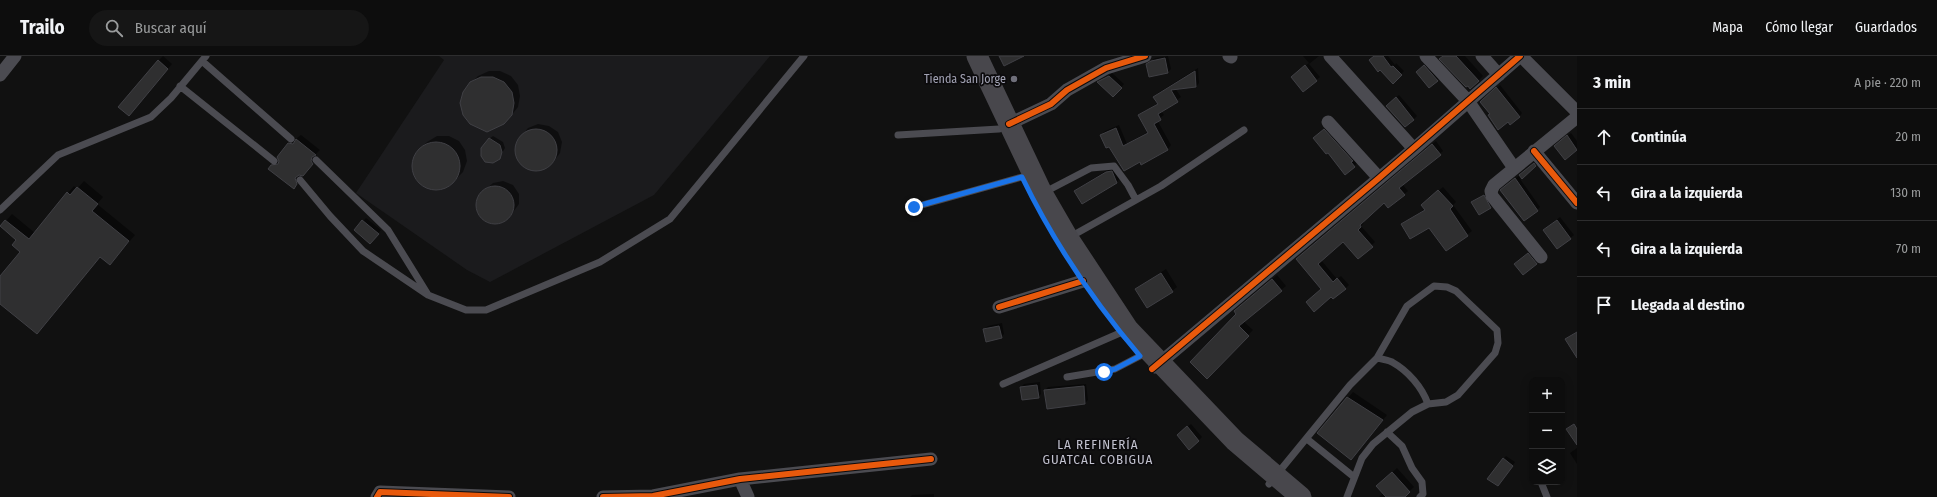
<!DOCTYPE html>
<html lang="es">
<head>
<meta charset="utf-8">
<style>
	:root { --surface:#0d0d0d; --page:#161616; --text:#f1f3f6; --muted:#9a9c9d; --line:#2d2d2e }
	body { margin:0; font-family:"Fira Sans Condensed",sans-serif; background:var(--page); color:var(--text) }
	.controls { position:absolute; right:12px; bottom:12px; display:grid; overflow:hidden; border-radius:8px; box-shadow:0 2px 10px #0003 }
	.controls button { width:36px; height:36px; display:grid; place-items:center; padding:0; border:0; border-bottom:1px solid var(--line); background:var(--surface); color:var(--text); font:20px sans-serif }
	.stop { position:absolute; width:12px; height:12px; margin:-9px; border:3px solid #1a73e8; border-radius:50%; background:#fff }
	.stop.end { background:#1a73e8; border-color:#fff; box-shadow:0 1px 4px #0008 }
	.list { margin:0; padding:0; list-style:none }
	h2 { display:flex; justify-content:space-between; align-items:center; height:52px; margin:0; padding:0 16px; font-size:17px }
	h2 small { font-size:13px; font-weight:400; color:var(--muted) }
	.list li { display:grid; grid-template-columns:26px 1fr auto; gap:12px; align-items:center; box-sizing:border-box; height:56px; padding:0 16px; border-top:1px solid var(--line) }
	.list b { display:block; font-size:15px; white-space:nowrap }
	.list em { font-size:13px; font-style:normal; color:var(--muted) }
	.icon { flex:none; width:22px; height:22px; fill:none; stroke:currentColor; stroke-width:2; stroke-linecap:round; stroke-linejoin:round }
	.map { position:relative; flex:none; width:1577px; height:441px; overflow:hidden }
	header { display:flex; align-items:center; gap:24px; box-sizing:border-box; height:56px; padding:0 20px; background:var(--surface); border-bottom:1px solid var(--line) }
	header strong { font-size:19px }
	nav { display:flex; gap:22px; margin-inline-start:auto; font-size:14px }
	.search { width:280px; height:36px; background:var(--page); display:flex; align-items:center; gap:10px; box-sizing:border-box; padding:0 14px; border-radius:22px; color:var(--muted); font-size:15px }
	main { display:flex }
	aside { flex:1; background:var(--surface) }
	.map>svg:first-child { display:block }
	.built { fill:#1b1b1d }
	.shadow { fill:#0007 }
	.building { fill:#2f2f30; stroke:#404045 }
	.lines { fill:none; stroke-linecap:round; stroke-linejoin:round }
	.service { stroke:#4b4b51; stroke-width:7 }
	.minor { stroke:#4b4b51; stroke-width:13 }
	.primary { stroke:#48474c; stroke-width:21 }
	.cycleway-casing { stroke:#0c0b0d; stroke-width:8 }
	.cycleway { stroke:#e8590c; stroke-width:6 }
	.route { stroke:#1a73e8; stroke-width:5 }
	.poi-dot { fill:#6f6f7a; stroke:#0c0b0d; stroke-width:1.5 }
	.labels { text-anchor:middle; stroke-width:3.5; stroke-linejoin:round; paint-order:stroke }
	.poi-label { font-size:12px; fill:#a1a2b3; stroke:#0c0b0d; text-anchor:end }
	.neighbourhood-label { font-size:13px; letter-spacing:1px; fill:#c2c2cf; stroke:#0c0b0d }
</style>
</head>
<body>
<header>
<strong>Trailo</strong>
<div class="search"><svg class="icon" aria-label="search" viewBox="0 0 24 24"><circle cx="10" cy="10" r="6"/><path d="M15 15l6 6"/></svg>Buscar aquí</div>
<nav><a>Mapa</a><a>Cómo llegar</a><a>Guardados</a></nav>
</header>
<main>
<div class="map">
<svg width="1577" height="441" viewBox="0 0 1577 441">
	<rect width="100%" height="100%" fill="#111"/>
	<path class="built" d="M439,0H770L654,139L490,226L467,214L356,137L444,4Z"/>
	<path class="shadow" d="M163,0L172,8L133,54L158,5Z
		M1168,0L1171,13L1167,17L1147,8L1155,2Z
		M1303,0H1319L1309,8L1320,21L1303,35L1295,18L1309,7Z
		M1375,0H1388L1395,9L1396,7L1404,15L1393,26Z
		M1444,0H1465L1483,20L1478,25L1468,29Z
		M1427,7L1440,21L1429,31L1420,13Z
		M1198,12L1199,27L1196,31L1175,32L1181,41L1161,55L1164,59L1157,64L1171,89L1168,93L1142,107L1140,104L1109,90L1101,79L1105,75L1119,69L1127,88L1149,75L1139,59L1158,47L1155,41L1158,37Z
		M489,15H500L511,20L518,29L520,40L518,51L510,61L471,27L478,20Z
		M1112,17L1124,28L1113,40L1099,26Z
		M1500,29L1522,57L1519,61L1508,64L1491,58L1485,43Z
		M1399,39L1417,60L1414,63L1390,47Z
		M538,68L549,70L558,76L562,86L560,97L554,105L548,110L538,115L528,113L519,107L515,97L516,86L523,78L528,72Z
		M1327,71L1357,107L1354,110L1317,79Z
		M1571,77L1577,85V93L1565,102L1559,87Z
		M301,79L320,94L316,98L317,103L303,119H300L301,123L294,131L272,110L279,105L278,101L289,88Z
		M437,80H449L459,85L465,94L467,105L463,116L448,131L437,134L426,131L417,124L413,114L414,102L420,93L427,86Z
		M493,80L503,86L505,92L499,102L489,83Z
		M1436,85L1443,95L1402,128L1408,135L1388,151L1384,146L1363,165L1364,167L1361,170L1375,186L1358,202L1344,185L1321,204L1337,223L1341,220L1349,229L1345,233H1322L1301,199Z
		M1537,105L1539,107L1520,123L1540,151L1537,154L1505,131Z
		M1112,111L1121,121L1117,126L1082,147L1075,136L1080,131Z
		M84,125L103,141L97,148L135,179L110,208L100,200L43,270L0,247V221L22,195L17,184L1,171L12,158L35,177L68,137L74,130L77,133Z
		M503,125L513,129L519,138V148L508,163L498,167L488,166L480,159L477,150L479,139L493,127Z
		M1443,131L1456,146L1453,149L1472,175L1446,194L1430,170L1402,168L1425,153L1426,146Z
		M1487,137L1494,148L1479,158L1473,146Z
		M1560,161L1574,179L1558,192L1547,171Z
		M366,162L381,174L373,183L355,174Z
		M1531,195L1539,204L1523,217L1519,205Z
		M1166,213L1177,231L1172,235L1136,233Z
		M1277,219L1286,230L1243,265L1253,274L1207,321L1240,251Z
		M1002,267L1004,278L1001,281L984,273L988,270Z
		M1040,326L1041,338L1038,341L1021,331L1024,328Z
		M1086,328L1088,344L1085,347L1045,334L1048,331Z
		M1353,336L1387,359L1355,398L1319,377Z
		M1191,368L1202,381L1199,384L1181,376Z
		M1577,392V408L1570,397Z
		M1506,400L1515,406L1501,426L1503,403Z
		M1397,412L1414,431L1403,441H1379L1383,437L1382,426Z
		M934,438V441H910L912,439Z"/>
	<path class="building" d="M999,0H1024L1004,10Z
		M1374,0H1383L1391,11L1393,10L1402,19L1393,28L1380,14L1378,16L1369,4Z
		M1443,0H1456L1479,25L1470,33L1468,30L1466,31L1439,3Z
		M1165,2L1168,17L1149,21L1146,8L1151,5Z
		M158,4L168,13L129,60L118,51Z
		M1305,9L1317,25L1303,36L1291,21Z
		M1424,9L1438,25L1429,32L1416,16Z
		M1195,15L1196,31L1171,34L1178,46L1158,58L1161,64L1154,68L1168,94L1141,109L1140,106L1124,115L1109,91L1106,92L1100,79L1116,72L1123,90L1148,77L1138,59L1158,48L1153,41Z
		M1109,20L1122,32L1113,41L1097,26Z
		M481,21H493L504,26L512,36L514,47L512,59L504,68L487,76L470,68L463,59L460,47L463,36L470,26Z
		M1496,31L1520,61L1510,69L1508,66L1498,74L1488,59L1490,58L1480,46Z
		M1396,41L1414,64L1405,71L1386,50Z
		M515 94a21 21 0 1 1 42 0a21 21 0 1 1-42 0Z
		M1324,73L1353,105L1351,106L1355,111L1345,119L1328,97L1326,98L1313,82Z
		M1567,79L1577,94L1565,104L1554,90Z
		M489,82L500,89L502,96L500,103L493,107L485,106L481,100V92Z
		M296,83L316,99L312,101L311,105L313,108L303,120L299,119L295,122L297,128L294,133L268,113L271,109L278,108L279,105L277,101L288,87L293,88Z
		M412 110a24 24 0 1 1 48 0a24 24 0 1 1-48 0Z
		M1432,88L1441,99L1399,132L1405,139L1388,152L1384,147L1360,169L1361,171L1358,174L1373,191L1358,203L1343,186L1318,208L1333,226L1337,222L1346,233L1333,243L1331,241L1314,256L1306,246L1321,233L1296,203Z
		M1534,107L1536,110L1522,123L1519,119Z
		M1112,115L1117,127L1082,148L1074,135L1106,116Z
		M1515,122L1538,155L1524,165L1500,134Z
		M476 149a19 19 0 1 1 38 0a19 19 0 1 1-38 0Z
		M77,131L98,148L92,155L129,185L110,209L100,201L37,278L0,248V220L20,196L12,189L16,184L0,170L5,164L29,183L67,136L70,139Z
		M1438,134L1453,150L1450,153L1468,180L1446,195L1429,172L1410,183L1401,168L1425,154L1421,149Z
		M1484,139L1491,152L1479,159L1471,146Z
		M362,164L379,178L370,188L354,174Z
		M1557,164L1571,183L1557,193L1543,174Z
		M1528,197L1537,208L1523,219L1514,208Z
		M1161,217L1173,236L1147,252L1135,233Z
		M1272,223L1282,235L1239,270L1249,280L1207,323L1190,306L1236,258L1234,255Z
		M999,270L1002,282L986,286L983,273Z
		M1577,276V302L1565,283Z
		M1037,329L1039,342L1022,344L1020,331Z
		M1084,330L1085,348L1047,353L1044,334Z
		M1347,341L1383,364L1351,404L1317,377Z
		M1574,368L1577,373V389L1566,373Z
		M1187,370L1199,385L1189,394L1177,379Z
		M1503,402L1513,410L1498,430L1487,423Z
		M1392,416L1410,436L1405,441H1386L1376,430Z"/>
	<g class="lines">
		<path class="service" d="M202,5L291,83
			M180,30L274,105
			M898,79L999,73
			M316,104L388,174L427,237
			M300,124L330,160L363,195L428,239L466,254H486L600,206L670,163L804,0
			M1043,137L1091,112L1114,110L1128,129L1136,144
			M915,151L1022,121
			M0,154L58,99L151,61L171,42L206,0
			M1070,181L1161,130L1244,74
			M1067,321L1115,313L1140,300
			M1003,328L1120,277
			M1387,376L1402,390L1412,412L1422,426L1423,438L1420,441
			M1307,383L1354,421
			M1541,426L1547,441
			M1269,428L1350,329L1377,302C1382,303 1388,304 1392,306C1408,315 1422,331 1428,348
			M1347,441L1362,402L1373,388L1412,356L1428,348L1446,346L1458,339L1495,297L1498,287L1497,274L1456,235L1447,231L1434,230L1407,250L1377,302"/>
		<path class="minor" d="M1229,0L1231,1
			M1330,0L1414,93
			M1426,0L1468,45L1514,112
			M1482,0L1499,19
			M1521,0L1577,56
			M0,19L15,0
			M1328,66L1379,122
			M1009,68L1051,48L1067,34L1106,12L1145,0
			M1534,95L1577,147
			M1541,201L1492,140L1491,135L1494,129L1577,61
			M999,251L1083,225
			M1155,311L1414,93L1520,0
			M740,423L748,441
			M377,441L380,436L509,441
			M603,441L653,440L740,423L931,403"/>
		<path class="primary" d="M977,0L1042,137L1068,182L1128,273L1235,385L1301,441"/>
		<defs>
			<path id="cycleway" d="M1009,68L1051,48L1067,34L1106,12L1145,0
				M1534,95L1577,147
				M999,251L1083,225
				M1152,313L1379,122L1520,0
				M377,441L380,436L509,441
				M603,441L653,440L740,423L931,403"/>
		</defs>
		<use href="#cycleway" class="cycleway-casing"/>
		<use href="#cycleway" class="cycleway"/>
	</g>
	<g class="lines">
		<path class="route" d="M914,151L1022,121C1053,185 1094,246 1140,300L1115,313L1104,316"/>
	</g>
	<circle class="poi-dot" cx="1014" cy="23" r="4"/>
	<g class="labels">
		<g class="poi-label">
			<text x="1006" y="27">Tienda San Jorge</text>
		</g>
		<g class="neighbourhood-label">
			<text x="1098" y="393">LA REFINERÍA<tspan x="1098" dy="15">GUATCAL COBIGUA</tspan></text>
		</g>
	</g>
</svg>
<div class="controls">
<button>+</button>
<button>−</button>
<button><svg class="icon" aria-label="layers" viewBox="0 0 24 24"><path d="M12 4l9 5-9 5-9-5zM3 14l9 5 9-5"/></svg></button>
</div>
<div class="stop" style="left:1104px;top:316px"></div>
<div class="stop end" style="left:914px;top:151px"></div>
</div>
<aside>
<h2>3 min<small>A pie · 220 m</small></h2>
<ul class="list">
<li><svg class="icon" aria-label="ahead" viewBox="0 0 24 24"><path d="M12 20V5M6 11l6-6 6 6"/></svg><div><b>Continúa</b></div><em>20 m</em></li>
<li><svg class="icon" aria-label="left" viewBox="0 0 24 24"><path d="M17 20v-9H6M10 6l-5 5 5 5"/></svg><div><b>Gira a la izquierda</b></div><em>130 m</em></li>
<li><svg class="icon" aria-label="left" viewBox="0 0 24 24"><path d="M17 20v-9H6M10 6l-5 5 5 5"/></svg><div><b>Gira a la izquierda</b></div><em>70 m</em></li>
<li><svg class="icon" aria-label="arrive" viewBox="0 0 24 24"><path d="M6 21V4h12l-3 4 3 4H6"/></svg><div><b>Llegada al destino</b></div></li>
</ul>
</aside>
</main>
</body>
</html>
